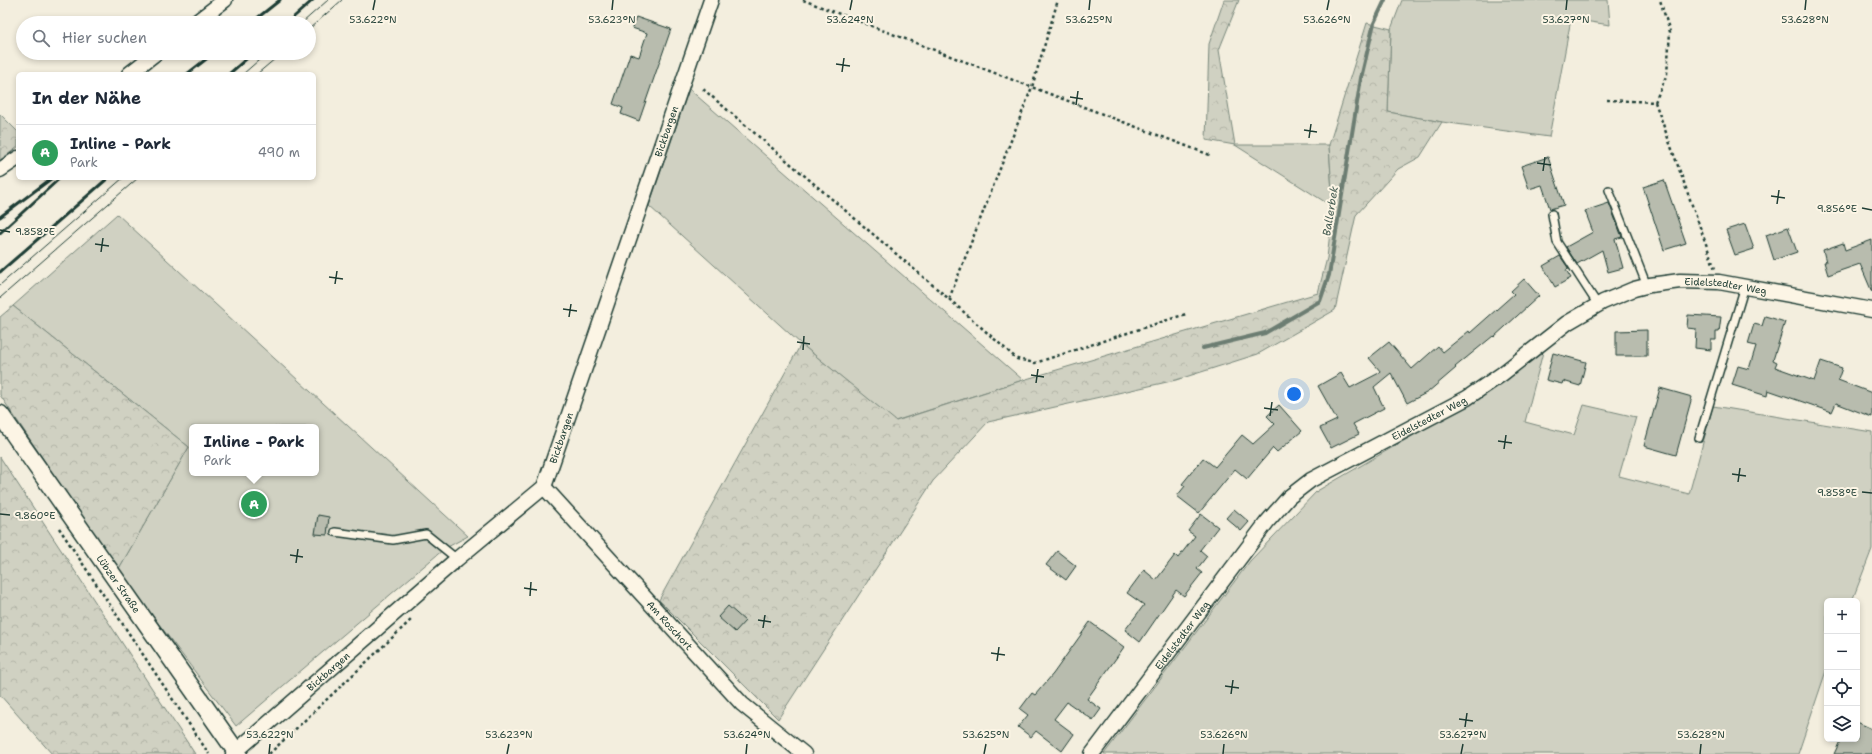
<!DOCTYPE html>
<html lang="de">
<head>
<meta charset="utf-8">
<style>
	:root { --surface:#fff; --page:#f6f6f7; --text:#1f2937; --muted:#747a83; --line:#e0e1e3; --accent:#1f6fb2 }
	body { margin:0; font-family:"Shantell Sans",sans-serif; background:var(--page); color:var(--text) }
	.controls { position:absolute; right:12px; bottom:12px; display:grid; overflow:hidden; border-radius:6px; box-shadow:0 2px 6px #0003 }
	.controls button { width:36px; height:36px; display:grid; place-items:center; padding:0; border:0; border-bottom:1px solid var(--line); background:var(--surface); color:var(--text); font:20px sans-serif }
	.you { position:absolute; left:1294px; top:394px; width:14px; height:14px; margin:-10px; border:3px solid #fff; border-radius:50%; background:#1a73e8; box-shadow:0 0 0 6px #1a73e833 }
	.badge { display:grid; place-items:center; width:26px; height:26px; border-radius:50%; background:var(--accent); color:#fff; font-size:13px; font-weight:700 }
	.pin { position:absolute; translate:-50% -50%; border:2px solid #fff; box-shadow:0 1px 4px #0006 }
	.popup { position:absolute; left:189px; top:424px; width:130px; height:52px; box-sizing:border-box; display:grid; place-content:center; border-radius:6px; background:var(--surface); filter:drop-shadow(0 1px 3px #0005); font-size:13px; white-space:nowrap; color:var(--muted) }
	.popup b { font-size:15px; color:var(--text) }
	.popup::after { content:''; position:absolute; left:50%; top:100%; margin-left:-8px; border:8px solid transparent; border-top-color:var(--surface) }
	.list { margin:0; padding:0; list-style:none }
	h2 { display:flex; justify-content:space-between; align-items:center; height:52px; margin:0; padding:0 16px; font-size:17px }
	h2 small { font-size:13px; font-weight:400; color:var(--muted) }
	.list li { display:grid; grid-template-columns:26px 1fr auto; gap:12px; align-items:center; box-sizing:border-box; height:56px; padding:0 16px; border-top:1px solid var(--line) }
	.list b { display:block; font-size:15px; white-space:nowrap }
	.list p { margin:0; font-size:13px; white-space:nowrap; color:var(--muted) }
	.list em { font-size:13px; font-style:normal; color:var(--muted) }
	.icon { flex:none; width:22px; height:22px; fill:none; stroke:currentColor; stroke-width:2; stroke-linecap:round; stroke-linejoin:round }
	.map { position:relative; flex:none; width:1872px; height:754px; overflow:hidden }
	.search { position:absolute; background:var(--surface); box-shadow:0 2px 6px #0003; left:16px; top:16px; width:300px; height:44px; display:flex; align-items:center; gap:10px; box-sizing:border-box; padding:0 14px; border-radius:22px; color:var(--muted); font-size:15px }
	.panel { position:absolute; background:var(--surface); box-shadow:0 2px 6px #0003; left:16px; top:72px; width:300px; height:108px; border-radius:6px }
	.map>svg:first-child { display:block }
	.green { fill:#d0d1c2; stroke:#78877b; fill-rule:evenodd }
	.forest { fill:url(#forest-crowns); stroke:#78877b }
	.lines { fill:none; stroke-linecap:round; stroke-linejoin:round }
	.stream { stroke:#6c7d72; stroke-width:4 }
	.building { fill:#b8bcae; stroke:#1f3d34 }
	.service-casing { stroke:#1f3d34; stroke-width:10 }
	.minor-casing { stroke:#1f3d34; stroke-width:17 }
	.tertiary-casing { stroke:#1f3d34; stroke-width:20 }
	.path { stroke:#1f3d34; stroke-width:2.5; stroke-dasharray:3 3; stroke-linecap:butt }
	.service { stroke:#fcf5e5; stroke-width:7 }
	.minor { stroke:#fcf5e5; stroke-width:14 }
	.tertiary { stroke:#fcf5e5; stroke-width:17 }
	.tram { stroke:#1f3d34; stroke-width:1 }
	.rail { stroke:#1f3d34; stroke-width:3 }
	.ticks { fill:none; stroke:#1f3d34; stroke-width:1.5 }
	.labels { text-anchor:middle; stroke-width:4; stroke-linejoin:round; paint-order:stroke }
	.street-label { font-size:10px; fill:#1f3d34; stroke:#fcf5e5 }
	.water-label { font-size:11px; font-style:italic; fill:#465d53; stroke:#fcf5e5 }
	.ticks-label { font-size:10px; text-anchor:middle; fill:#1f3d34; stroke:#fcf5e5; stroke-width:4; stroke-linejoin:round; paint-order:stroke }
</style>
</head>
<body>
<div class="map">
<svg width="1872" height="754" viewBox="0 0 1872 754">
	<defs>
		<pattern id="forest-crowns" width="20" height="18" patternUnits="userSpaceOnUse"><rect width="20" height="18" fill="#d0d1c2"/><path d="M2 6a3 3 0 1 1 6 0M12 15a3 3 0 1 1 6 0" fill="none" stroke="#b2b4a7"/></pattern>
	</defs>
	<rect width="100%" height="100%" fill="#f3eede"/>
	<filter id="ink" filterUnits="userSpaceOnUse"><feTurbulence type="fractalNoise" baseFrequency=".025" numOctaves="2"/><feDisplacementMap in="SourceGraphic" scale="8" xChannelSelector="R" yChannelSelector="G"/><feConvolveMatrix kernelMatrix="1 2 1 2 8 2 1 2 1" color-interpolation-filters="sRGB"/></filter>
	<g filter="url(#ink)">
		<path class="green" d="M1402,0H1608L1610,25L1571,19L1549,137L1442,122L1388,112L1391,29Z
			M689,89L1023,380L895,421L801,344L649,206Z
			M1235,145H1329L1333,207Z
			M117,214L468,536L444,549L236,726L118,570L189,447L13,306ZM192,427H316V473H192Z
			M1543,352L1525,422L1574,435L1584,405L1636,417L1619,476L1689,494L1713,406L1872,432V549L1852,601H1827V668L1798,754H1104L1250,561L1317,491L1490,391Z"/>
		<path class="forest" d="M1224,0H1239L1219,50L1235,145L1206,140L1209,44Z
			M1367,23L1391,29L1388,112L1442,122L1420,157L1398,169L1356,215L1335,310L1258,354L1176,380L988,422L933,481L778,719L659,600L801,344L896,421L1023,380L1318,293L1327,258L1333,207L1329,145Z
			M0,114L18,132V147L0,160Z
			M13,306L189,447L118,570L0,395V317Z
			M0,457L195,754H52L0,695Z"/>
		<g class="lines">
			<path class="stream" d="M1203,348L1265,333L1320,301L1329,275L1361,78L1374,23L1385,0"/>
		</g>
		<path class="building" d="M636,17L671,29L639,121L621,114L623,108L613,104L630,54L639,57L647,33L632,28Z
			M1548,157L1564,205L1550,209L1542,185L1529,189L1521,166Z
			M1664,180L1686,243L1664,250L1643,187Z
			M1609,203L1622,237L1615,239L1623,268L1608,272L1602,250L1577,264L1566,247L1593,232L1585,211Z
			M1745,224L1754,249L1735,255L1726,230Z
			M1788,227L1797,252L1774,260L1766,235Z
			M1872,240V292L1860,264L1828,275L1824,262H1826L1823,250L1843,243L1845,250Z
			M1560,256L1569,269L1566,270L1571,278L1555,287L1543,266Z
			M1524,279L1539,296L1494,337L1493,336L1455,367L1456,368L1428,392L1407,403L1391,373L1374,387L1384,408L1353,424L1359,434L1331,448L1320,428L1337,420L1318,386L1341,373L1350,388L1381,372L1369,358L1389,342L1412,369L1438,346L1443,352L1469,331L1470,333L1514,294L1511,291Z
			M1688,315L1721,317L1719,332H1716V340H1711V350L1695,348L1696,329L1687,328Z
			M1765,316L1785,322L1773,360L1777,362L1775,367L1814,381L1821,361L1842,368L1838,380L1872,393V417L1836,403L1832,412L1768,390L1767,396L1732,385L1738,366L1749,369L1756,346L1748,344L1754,324L1762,326Z
			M1647,330V356H1616V331Z
			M1553,353L1586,362L1580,386L1563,381L1562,384L1546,380Z
			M1660,388L1692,397L1676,455L1644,446Z
			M1279,405L1302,431L1277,452L1273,448L1247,479L1235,469L1199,513L1177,496L1185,486L1182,484L1203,458L1215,467L1242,435L1253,444L1275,424L1267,416Z
			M1234,509L1249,522L1241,531L1226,518Z
			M1201,514L1218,527L1200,550L1207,556L1197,569L1202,573L1184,596L1176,590L1140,642L1125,630L1144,605L1127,593L1144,570L1156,580L1175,555L1178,558L1195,536L1188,531Z
			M318,515L329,517L327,535L315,534Z
			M1057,551L1076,566L1066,580L1046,565Z
			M728,606L745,621L735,632L718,617Z
			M1090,622L1124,647L1087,699L1101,709L1093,720L1067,702L1054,719L1074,734L1062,751L1036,731L1031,737L1018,727L1028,715L1020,709L1032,693L1035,695L1053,674Z
			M1857,722L1872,729V754H1834L1841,739H1857Z"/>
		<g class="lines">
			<defs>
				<path id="service" d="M1609,190L1647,286
					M1552,214L1557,242L1598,305
					M1699,438L1745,286
					M335,532L393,540L426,534L457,559"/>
				<g id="minor">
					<path d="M195,23L225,0"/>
					<path d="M129,74L156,53"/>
					<path d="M0,170L18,158"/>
					<path id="s1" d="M544,487L742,704L804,754"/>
					<path id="s2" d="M233,754L457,559L544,487L711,0"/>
					<path id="s3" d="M1092,754L1267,522L1289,497L1311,480L1467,398L1502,374L1567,323L1603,302L1634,289L1650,285L1680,281L1719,282L1872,310"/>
				</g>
				<g id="tertiary">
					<path id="s4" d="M0,414L238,754"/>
				</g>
			</defs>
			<use href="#service" class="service-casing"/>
			<use href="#minor" class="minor-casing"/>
			<use href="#tertiary" class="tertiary-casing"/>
			<path class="path" d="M803,0L1210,155
				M703,89L949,299L1032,87L1058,0
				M1607,100L1655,102L1715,269
				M1655,102L1667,74L1670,32L1660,0
				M949,299L1017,359L1035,363L1186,314
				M59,528L209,754
				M269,754L412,619"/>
			<use href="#service" class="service"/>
			<use href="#minor" class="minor"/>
			<use href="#tertiary" class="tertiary"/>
			<path class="tram" d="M302,23L328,0
				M309,29L342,0
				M243,74L267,53
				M257,74L282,53
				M0,285L123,178
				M0,298L138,178"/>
			<path class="rail" d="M251,23L280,0
				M287,23L313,0
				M187,74L214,53
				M229,74L253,53
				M0,217L52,178
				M0,233L60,178
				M0,272L108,178"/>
		</g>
	</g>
	<path class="ticks" d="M373,10L375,0M612,10L613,0M850,10L852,0M1089,10L1090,0M1327,10L1329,0M1566,10L1567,0M1805,10L1806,0M836,64L850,66M842,72L844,58M1070,97L1083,99M1076,105L1078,91M1304,130L1317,132M1309,138L1311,124M1537,163L1551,165M1543,171L1545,157M1771,196L1785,198M1777,204L1779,190M1862,208L1872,210M0,230L10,232M95,244L109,246M101,252L103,238M329,277L343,279M335,284L337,271M563,309L577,311M569,317L571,304M797,342L810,344M803,350L804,336M1031,375L1044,377M1036,383L1038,369M1264,408L1278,410M1270,416L1272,402M1498,441L1512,443M1504,449L1506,435M1732,474L1746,476M1738,482L1740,468M1862,492L1872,493M0,514L10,515M290,555L303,557M296,563L298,549M524,588L537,590M530,596L531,582M758,620L771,622M763,628L765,615M991,653L1005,655M997,661L999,647M1225,686L1239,688M1231,694L1233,680M1459,719L1473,721M1465,727L1467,713M269,754L270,744M507,754L509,744M746,754L747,744M984,754L986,744M1223,754L1224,744M1461,754L1463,744M1700,754L1701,744"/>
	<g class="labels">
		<g class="street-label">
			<text dy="4" stroke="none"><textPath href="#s2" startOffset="786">Bickbargen</textPath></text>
			<text dy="4" stroke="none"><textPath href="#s3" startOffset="821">Eidelstedter Weg</textPath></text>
			<text dy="4" stroke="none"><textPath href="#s3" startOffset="485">Eidelstedter Weg</textPath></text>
			<text dy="4" stroke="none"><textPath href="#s2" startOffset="462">Bickbargen</textPath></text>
			<text dy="4" stroke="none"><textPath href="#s4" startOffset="207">Lübzer Straße</textPath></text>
			<text dy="4" stroke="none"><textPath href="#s1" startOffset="187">Am Roschort</textPath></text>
			<text dy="4" stroke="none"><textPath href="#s3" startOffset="149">Eidelstedter Weg</textPath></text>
			<text dy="4" stroke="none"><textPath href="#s2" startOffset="126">Bickbargen</textPath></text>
		</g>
		<g class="water-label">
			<text transform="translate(1330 211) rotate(-81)" y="4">Ballerbek</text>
		</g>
	</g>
	<g class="ticks-label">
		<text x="373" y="23">53.622°N</text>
		<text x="612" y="23">53.623°N</text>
		<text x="850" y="23">53.624°N</text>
		<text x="1089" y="23">53.625°N</text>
		<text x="1327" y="23">53.626°N</text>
		<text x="1566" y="23">53.627°N</text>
		<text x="1805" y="23">53.628°N</text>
		<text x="1837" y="212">9.856°E</text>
		<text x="35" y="235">9.858°E</text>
		<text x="1837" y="496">9.858°E</text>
		<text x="35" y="519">9.860°E</text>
		<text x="270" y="738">53.622°N</text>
		<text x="509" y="738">53.623°N</text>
		<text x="747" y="738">53.624°N</text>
		<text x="986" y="738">53.625°N</text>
		<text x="1224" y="738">53.626°N</text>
		<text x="1463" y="738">53.627°N</text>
		<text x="1701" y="738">53.628°N</text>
	</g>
</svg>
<div class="controls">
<button>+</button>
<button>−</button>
<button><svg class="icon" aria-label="locate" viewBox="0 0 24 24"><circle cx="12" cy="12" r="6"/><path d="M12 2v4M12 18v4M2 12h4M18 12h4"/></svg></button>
<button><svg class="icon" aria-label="layers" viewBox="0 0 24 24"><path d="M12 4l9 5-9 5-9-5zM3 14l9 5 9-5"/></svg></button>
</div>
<div class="you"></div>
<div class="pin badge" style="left:254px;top:504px;background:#2e9e5b">A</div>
<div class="popup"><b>Inline - Park</b>Park</div>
<div class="search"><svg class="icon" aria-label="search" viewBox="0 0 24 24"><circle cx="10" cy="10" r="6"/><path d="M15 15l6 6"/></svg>Hier suchen</div>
<section class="panel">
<h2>In der Nähe<small></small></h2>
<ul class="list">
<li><span class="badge" style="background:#2e9e5b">A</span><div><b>Inline - Park</b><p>Park</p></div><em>490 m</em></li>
</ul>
</section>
</div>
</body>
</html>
